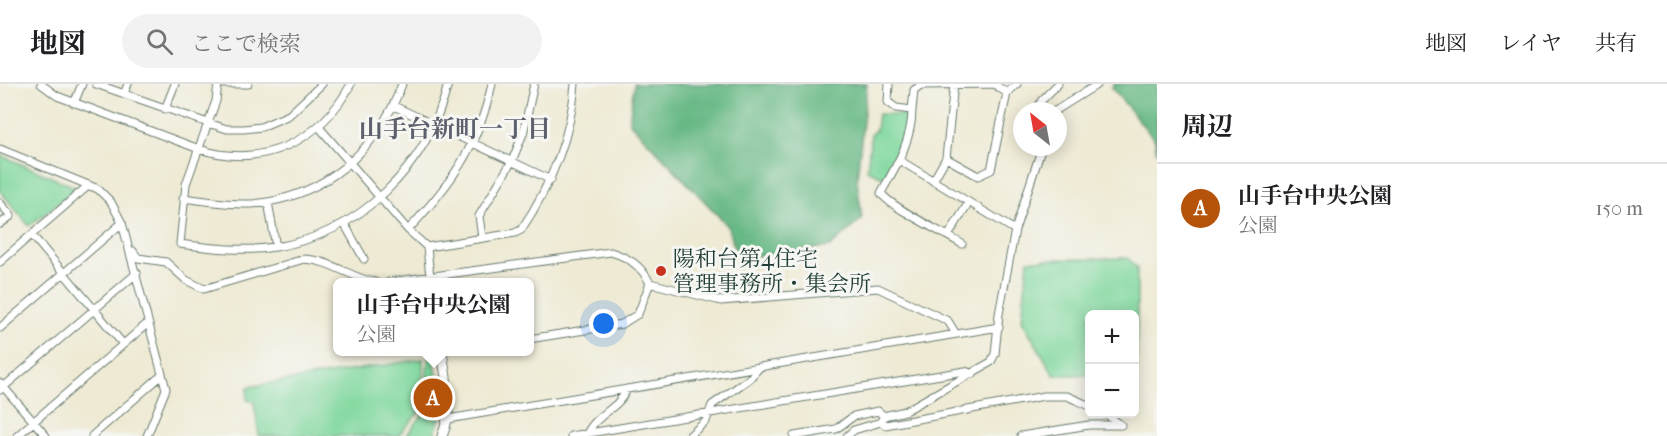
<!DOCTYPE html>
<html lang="ja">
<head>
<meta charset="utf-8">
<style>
	:root { --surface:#fff; --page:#f2f2f2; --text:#202124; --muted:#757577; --line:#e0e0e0; --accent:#b45309 }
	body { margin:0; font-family:"IM FELL French Canon","Noto Serif JP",serif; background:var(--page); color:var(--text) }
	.controls { position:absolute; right:18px; bottom:18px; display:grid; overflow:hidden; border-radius:9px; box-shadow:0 3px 15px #0003 }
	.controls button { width:54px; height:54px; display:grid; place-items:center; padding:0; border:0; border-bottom:2px solid var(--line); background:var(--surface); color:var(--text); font:30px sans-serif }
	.compass { position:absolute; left:1013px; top:18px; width:54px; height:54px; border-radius:50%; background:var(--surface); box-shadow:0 3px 15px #0003; rotate:329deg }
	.you { position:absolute; left:604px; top:240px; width:21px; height:21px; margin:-15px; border:4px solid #fff; border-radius:50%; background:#1a73e8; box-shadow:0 0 0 9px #1a73e833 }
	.badge { display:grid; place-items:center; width:39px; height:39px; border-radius:50%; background:var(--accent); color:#fff; font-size:20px; font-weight:700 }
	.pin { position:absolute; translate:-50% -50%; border:3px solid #fff; box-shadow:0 2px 6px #0006 }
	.popup { position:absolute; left:333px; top:194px; width:201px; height:78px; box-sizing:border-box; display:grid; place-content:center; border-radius:9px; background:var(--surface); filter:drop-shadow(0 2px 4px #0005); font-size:20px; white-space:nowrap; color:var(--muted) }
	.popup b { font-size:22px; color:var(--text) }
	.popup::after { content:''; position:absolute; left:50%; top:100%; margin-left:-12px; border:12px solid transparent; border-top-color:var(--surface) }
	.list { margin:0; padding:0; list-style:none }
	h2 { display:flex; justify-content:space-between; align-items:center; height:78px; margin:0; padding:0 24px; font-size:26px }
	h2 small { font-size:20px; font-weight:400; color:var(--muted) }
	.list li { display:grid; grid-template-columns:39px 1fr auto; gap:18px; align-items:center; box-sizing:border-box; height:90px; padding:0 24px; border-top:2px solid var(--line) }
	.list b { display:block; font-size:22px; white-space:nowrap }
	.list p { margin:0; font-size:20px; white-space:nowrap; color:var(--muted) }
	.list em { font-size:20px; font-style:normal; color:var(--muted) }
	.icon { flex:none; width:33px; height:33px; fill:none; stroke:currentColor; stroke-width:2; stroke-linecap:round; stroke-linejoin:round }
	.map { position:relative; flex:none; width:1157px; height:352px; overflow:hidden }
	header { display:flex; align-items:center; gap:36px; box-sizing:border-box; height:84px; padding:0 30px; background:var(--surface); border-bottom:2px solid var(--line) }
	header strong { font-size:28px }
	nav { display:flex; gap:33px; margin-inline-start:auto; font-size:21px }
	.search { width:420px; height:54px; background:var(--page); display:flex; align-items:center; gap:15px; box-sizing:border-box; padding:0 21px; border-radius:33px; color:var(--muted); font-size:22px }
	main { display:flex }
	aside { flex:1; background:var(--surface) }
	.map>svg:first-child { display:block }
	.green { fill:#7ed79c; stroke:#4e8a68; stroke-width:1.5 }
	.forest { fill:#66b884; stroke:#427a5c; stroke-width:1.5 }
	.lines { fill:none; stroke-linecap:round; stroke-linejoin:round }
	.minor-casing { stroke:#677a6c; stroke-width:9 }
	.tertiary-casing { stroke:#677a6c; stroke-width:11 }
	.minor { stroke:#fff; stroke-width:7 }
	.tertiary { stroke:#fff; stroke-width:9 }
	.poi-dot { fill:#c8321e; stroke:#f6f6f2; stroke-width:2 }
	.labels { text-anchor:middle; stroke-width:6; stroke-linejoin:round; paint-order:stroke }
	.poi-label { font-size:22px; fill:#1f3d34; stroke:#f6f6f2; text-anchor:start }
	.neighbourhood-label { font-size:24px; font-weight:bold; fill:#5d606d; stroke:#f6f6f2 }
</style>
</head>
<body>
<header>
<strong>地図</strong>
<div class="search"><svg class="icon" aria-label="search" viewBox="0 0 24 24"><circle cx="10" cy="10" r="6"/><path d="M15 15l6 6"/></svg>ここで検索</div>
<nav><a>地図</a><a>レイヤ</a><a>共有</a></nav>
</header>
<main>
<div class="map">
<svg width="1157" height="352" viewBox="0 0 1157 352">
	<rect width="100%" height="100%" fill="#f6f6f2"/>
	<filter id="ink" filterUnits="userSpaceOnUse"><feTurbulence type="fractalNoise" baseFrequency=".0167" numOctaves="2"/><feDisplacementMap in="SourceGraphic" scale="12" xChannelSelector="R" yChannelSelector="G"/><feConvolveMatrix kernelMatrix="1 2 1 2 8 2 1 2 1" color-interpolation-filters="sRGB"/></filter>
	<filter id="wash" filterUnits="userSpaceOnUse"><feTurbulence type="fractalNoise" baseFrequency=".008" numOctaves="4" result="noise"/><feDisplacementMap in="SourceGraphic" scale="24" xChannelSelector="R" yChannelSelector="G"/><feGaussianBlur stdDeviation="1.35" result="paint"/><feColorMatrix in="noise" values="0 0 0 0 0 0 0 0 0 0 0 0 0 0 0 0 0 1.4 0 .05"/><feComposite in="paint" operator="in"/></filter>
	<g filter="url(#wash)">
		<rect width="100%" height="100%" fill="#eeead4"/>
		<path class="green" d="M878,30L904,31L908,37L901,63L885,94L867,86L871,50L876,46Z
			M0,71L77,104L29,142L0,107Z
			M1128,174L1137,184V290H1134V231H1090L1089,291H1054L1022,236L1028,176Z
			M434,274C438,299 447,328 433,352H406L424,329L428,275Z
			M423,275L422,325L398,352H259L254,318L247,316L248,303Z"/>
		<path class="forest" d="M634,0H867L857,95L862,135L830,163L738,174L727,141L629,38Z
			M1113,0H1157V69L1155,56L1112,4Z"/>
	</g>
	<g filter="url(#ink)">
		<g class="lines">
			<defs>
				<path id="minor" d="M41,0L57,12L199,65C262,85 320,58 351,0
					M96,0L208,39L227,45H244L261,43L289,31L322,0
					M218,0L216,17L186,100L180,160C212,164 243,168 275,163C360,150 428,82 448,0
					M224,0H248
					M889,0L888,18L896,24L912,26C912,57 896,82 881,109C890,123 944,149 962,160
					M1007,9L1017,0
					M124,10L128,0
					M74,19L82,0
					M394,22L551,96
					M165,25L175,0
					M912,26L914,6L921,1L994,0L1007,9L991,86L978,92L946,74L933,97
					M1036,27L1042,16L1058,0
					M1055,27L1098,0
					M319,43L408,146L427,163L515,149L521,146C551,101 571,54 575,0
					M0,65L98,105L111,118L122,139L166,305L147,352
					M946,74L954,0
					M899,76L1015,146
					M183,114C206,117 229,121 252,120C324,114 378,66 402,0
					M268,118L276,163
					M0,119L11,132L0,140
					M344,139L364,175
					M408,146C451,100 478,63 492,0
					M32,151L123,260
					M948,152L969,118
					M482,154L479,132L512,77L523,50L534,0
					M427,163L430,193
					M133,167L138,174L166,178L186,196L204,205L304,175C331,176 350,194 375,198
					M0,178L89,101
					M389,198L611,168C630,174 641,182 650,199L638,230L622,240L529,255
					M650,199L721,217L878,204L948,237L956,250
					M0,244L122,139
					M0,299L46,352
					M0,306L137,189
					M1106,330L1121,341
					M884,332L881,337L885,341L1044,312H1067L1090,322
					M448,335L999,243
					M17,352L148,239
					M92,352L162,291
					M571,352L965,287L973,290
					M586,352C594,331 619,325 627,305
					M689,352L706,337L712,321L749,295L759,284
					M794,352L836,345L854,332L878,327L884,332L905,327L991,278L995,270L999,230L1015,146L1042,63
					M847,352L854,346L881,338
					M1021,352L1089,341H1121"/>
				<path id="tertiary" d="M442,268C446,296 454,325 442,352"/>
			</defs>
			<use href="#minor" class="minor-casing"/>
			<use href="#tertiary" class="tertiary-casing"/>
			<use href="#minor" class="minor"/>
			<use href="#tertiary" class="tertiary"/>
		</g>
	</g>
	<circle class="poi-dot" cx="661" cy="187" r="6"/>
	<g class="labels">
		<g class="poi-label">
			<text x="673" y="182">陽和台第4住宅<tspan x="673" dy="25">管理事務所・集会所</tspan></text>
		</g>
		<g class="neighbourhood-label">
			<text x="455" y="53">山手台新町一丁目</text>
		</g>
	</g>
</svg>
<div class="controls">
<button>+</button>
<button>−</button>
</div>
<svg class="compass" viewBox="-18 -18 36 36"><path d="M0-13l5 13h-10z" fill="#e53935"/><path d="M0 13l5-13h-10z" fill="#757577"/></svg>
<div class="you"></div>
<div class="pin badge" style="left:433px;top:314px">A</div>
<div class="popup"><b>山手台中央公園</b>公園</div>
</div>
<aside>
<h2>周辺<small></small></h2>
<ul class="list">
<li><span class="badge">A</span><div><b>山手台中央公園</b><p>公園</p></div><em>150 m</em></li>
</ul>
</aside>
</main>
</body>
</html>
